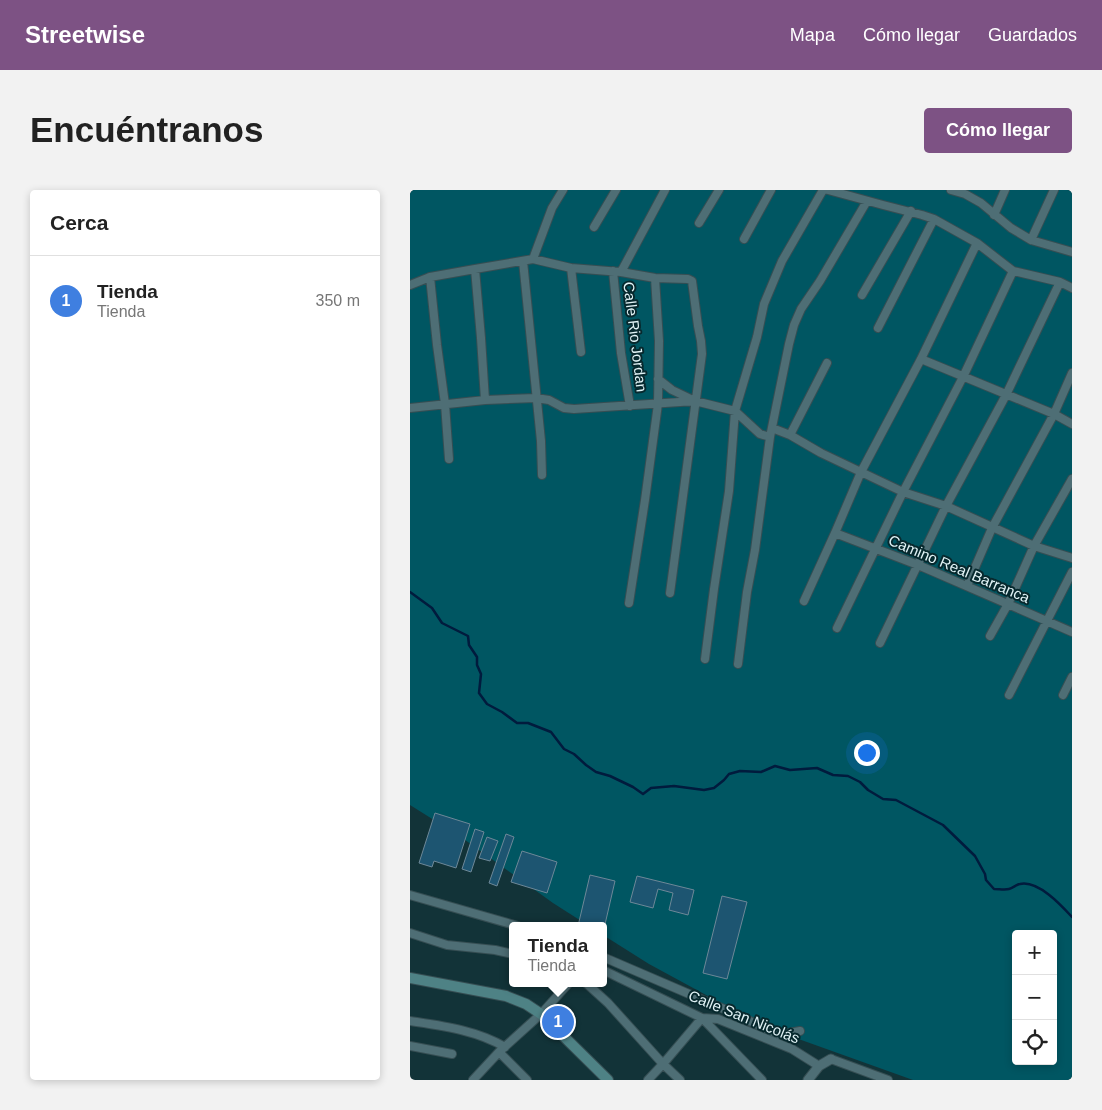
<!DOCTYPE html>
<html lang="es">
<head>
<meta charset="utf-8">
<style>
	:root { --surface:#fff; --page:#f2f2f2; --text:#222; --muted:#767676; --line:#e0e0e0; --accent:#7d5284 }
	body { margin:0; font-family:Arial,sans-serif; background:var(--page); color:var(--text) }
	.controls { position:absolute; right:15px; bottom:15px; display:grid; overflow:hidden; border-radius:5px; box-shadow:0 2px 8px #0003 }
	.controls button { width:45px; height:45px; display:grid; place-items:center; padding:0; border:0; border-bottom:1px solid var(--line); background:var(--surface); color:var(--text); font:25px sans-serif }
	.you { position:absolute; left:456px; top:562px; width:18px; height:18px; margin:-12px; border:4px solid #fff; border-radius:50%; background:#1a73e8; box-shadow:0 0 0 8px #1a73e833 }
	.badge { display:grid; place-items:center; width:32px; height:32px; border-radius:50%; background:var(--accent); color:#fff; font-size:16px; font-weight:700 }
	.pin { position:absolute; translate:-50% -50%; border:2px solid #fff; box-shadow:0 1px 5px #0006 }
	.popup { position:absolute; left:99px; top:732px; width:98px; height:65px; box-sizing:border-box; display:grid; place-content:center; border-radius:5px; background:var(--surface); filter:drop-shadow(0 1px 4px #0005); font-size:16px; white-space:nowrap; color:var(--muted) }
	.popup b { font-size:19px; color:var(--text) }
	.popup::after { content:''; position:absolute; left:50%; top:100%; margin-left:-10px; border:10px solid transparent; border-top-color:var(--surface) }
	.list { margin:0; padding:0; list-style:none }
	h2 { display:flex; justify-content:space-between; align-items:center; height:65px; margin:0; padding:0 20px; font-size:21px }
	h2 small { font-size:16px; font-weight:400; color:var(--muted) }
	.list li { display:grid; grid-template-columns:32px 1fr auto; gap:15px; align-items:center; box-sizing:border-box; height:90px; padding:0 20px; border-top:1px solid var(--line) }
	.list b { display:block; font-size:19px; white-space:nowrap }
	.list p { margin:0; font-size:16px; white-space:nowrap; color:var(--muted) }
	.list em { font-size:16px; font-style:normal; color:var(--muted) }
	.icon { flex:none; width:28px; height:28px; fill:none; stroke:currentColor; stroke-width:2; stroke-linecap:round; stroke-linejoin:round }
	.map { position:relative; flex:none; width:662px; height:890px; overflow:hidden; border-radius:5px }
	header { display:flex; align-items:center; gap:30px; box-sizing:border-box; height:70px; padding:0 25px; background:var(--accent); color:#fff }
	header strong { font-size:24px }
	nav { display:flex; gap:28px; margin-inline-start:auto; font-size:18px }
	.intro { display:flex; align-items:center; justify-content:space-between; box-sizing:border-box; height:120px; padding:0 30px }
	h1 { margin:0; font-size:35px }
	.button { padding:12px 22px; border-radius:5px; background:var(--accent); color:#fff; font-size:18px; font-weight:700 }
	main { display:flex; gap:30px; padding:0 30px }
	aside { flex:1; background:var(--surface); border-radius:5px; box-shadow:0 2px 8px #0003 }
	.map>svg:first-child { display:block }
	.green { fill:#005662; fill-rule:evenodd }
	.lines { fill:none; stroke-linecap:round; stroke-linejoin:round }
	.stream { stroke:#011b3d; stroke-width:2.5 }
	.building { fill:#1d5571; stroke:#6d8898 }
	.minor-casing { stroke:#364e53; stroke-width:10 }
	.tertiary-casing { stroke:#364e53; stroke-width:11 }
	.secondary-casing { stroke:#364e53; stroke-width:12 }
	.minor { stroke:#4e6e75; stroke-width:8 }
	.tertiary { stroke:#4e6e75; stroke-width:9 }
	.secondary { stroke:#4e8285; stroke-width:10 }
	.labels { text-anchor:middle; stroke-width:4; stroke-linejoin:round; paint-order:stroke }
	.street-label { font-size:15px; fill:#e1f3f6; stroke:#07292e }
</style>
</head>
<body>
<header>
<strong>Streetwise</strong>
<nav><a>Mapa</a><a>Cómo llegar</a><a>Guardados</a></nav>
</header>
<div class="intro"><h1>Encuéntranos</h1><a class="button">Cómo llegar</a></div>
<main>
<aside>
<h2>Cerca<small></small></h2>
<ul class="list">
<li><span class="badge" style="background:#3f7fe0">1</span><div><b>Tienda</b><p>Tienda</p></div><em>350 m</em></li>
</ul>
</aside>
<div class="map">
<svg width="662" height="890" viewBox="0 0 662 890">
	<rect width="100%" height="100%" fill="#123338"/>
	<path class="green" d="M0,0H662V890H503L355,837L239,774L193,745V736H179L143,713L51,647L0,615ZM606,744H643V871H606Z"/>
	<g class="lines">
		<path class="stream" d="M0,402L22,418L32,433L58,446L59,455L67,467V475L71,484L69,503L77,514L92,522L107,533H118L141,542L154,559L164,564L176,575L186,582L200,586L223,597L233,604L241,598L264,596L294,600L304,598L314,590L319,584L330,581L351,582L365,576L380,580L407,578L423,585L438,586L450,592L458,600L473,609L486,610L533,635L565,666L575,684L576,690L584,699C589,699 595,700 599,699C603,698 607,694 610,694C628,690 651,715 662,727"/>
	</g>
	<path class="building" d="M25,623L60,634L46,678L24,671L22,677L9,673Z
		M65,639L74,642L61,682L52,679Z
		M96,644L104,647L87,696L79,693Z
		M77,647L88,651L80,671L69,668Z
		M112,661L147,672L137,703L101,692Z
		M180,685L205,691L193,743V736H168Z
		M227,686L284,700L278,725L259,720L263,703L248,699L243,718L220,712Z
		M312,706L337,712L317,789L293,783Z"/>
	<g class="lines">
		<defs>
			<path id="minor" d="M418,0L473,15L512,25L524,29L567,53L603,81L650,92L662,98
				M541,0L555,4L571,13L601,38L621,50L662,62
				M584,25L595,0
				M289,33L309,0
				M184,37L206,0
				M334,49L361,0
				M621,50L644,0
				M123,69L142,18L153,0
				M113,71L131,251L132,285
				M161,78L171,162
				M65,79L71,148L75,210
				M203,81L211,163L220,216
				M211,82L255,0
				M20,87L27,155L35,214L39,269
				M0,95L20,87L65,79L123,69L161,78L211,82L245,88L278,89L282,91L288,136L291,151L292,164L260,403
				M452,105L501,21
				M468,138L524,29
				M511,169L644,224L662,234
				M248,189L262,200L285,211
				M0,218L75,210L126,208L139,210L154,218L164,219L285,211L325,221L350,244L360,247
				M362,238L380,245L411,263L493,302L536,316L624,356L662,368
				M380,245L417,173
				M425,343L508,375L662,442
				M557,396L582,338L644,224L662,183
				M394,411L425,343L451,282L511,169L567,53
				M219,413L235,310L248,214L249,151L245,88
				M427,438L493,302L553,187L603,81
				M580,446L598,414L624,356L662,289
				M470,453L536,316L596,205L650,92
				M295,469L304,399L319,301L325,221L347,147L354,114L372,71L413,0
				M328,474L337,402L345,360L360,247L379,154L384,135L391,119L410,91L457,11
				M599,505L662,382
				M653,505L662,487
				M0,705L108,736
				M0,743L37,755L85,760L103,764
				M193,767L321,822L369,845L390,841
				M193,780L292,828L308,829L382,859L409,876
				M176,793L198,813L253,874L270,890
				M0,831C33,836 66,840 95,857
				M0,856L42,864
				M89,862L117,890
				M421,869L478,890
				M63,890L89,862L131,824L159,793
				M238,890L253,874L292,828L352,890"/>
			<path id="tertiary" d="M398,890L409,876L421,869"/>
			<path id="secondary" d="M0,788L96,806L116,814L131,824L198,890"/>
		</defs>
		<use href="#minor" class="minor-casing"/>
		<use href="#tertiary" class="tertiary-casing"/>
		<use href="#secondary" class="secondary-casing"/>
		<use href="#minor" class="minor"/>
		<use href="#tertiary" class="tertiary"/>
		<use href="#secondary" class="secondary"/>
	</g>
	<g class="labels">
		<g class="street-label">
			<text transform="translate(225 147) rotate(83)" y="5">Calle Rio Jordan</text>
			<text transform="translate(549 379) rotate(23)" y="5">Camino Real Barranca</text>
			<text transform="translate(334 827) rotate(22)" y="5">Calle San Nicolás</text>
		</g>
	</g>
</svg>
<div class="controls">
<button>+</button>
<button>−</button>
<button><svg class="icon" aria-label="locate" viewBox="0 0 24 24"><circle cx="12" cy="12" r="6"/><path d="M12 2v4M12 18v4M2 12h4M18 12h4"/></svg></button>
</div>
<div class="you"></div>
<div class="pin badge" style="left:148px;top:832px;background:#3f7fe0">1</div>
<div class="popup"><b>Tienda</b>Tienda</div>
</div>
</main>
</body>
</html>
